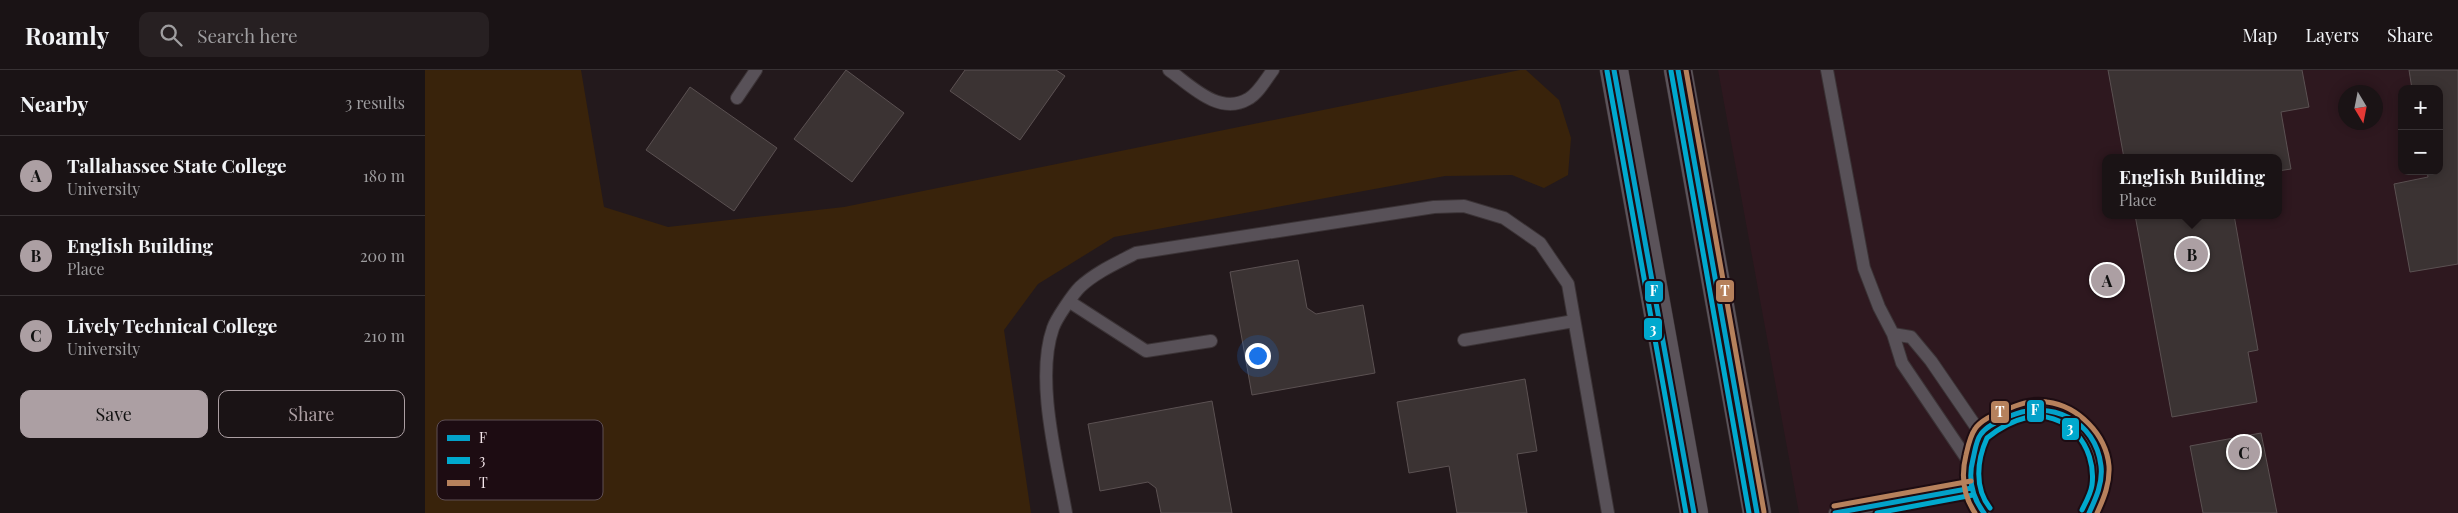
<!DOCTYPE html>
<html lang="en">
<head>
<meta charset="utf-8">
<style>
	:root { --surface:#1a1315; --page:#272022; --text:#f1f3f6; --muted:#9f9ea0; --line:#383234; --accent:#ac9fa3 }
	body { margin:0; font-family:"Playfair Display",serif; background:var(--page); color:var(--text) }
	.controls { position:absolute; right:15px; top:15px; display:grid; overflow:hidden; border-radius:10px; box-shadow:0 2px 12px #0003 }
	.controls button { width:45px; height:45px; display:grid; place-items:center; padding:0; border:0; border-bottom:1px solid var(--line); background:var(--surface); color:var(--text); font:25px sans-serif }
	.compass { position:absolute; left:1913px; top:15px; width:45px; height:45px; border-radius:50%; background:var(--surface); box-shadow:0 2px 12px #0003; rotate:170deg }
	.you { position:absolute; left:832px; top:285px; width:18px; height:18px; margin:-12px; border:4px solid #fff; border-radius:50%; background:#1a73e8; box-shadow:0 0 0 8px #1a73e833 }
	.badge { display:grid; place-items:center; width:32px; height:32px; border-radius:50%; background:var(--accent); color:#111; font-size:16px; font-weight:700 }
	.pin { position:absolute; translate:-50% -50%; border:2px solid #fff; box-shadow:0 1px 5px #0006 }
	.popup { position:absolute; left:1677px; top:84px; width:180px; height:65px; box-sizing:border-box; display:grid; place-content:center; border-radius:10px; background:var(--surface); filter:drop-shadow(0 1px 4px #0005); font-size:16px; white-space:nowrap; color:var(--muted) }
	.popup b { font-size:19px; color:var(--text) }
	.popup::after { content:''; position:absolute; left:50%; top:100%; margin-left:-10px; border:10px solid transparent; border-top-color:var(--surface) }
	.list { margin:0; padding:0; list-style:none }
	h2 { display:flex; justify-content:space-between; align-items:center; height:65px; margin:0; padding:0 20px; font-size:21px }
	h2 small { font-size:16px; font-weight:400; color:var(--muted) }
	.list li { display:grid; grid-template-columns:32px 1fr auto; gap:15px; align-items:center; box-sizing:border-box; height:80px; padding:0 20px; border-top:1px solid var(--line) }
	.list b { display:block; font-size:19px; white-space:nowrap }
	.list p { margin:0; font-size:16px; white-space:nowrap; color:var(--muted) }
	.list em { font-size:16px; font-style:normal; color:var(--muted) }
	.actions { display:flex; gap:10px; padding:15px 20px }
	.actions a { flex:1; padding:11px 0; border:1px solid var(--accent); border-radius:10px; text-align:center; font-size:18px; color:var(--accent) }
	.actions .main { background:var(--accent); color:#111 }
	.icon { flex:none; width:28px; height:28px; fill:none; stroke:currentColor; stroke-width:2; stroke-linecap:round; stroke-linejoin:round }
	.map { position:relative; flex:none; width:2033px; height:443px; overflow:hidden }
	header { display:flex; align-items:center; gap:30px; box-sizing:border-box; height:70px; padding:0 25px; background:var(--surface); border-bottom:1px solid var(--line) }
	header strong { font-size:24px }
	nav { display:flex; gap:28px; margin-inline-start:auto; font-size:18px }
	.search { width:350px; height:45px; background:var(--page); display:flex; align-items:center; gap:12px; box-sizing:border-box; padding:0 18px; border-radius:10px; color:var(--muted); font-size:19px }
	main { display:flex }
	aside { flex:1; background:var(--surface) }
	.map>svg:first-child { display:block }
	.built { fill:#2e181f; fill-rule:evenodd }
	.green { fill:#39230b }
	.building { fill:#3b3333; stroke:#5b5152 }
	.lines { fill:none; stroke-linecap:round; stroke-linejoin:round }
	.lane-casing { stroke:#3b3336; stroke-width:14 }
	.secondary-casing { stroke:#3b3336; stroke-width:29 }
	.lane { stroke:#585158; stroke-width:12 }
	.secondary { stroke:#5b535a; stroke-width:28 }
	.bus-1-casing { stroke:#1d0c12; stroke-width:9 }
	.bus-2-casing { stroke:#1d0c12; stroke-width:9 }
	.bus-3-casing { stroke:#1d0c12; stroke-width:9 }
	.bus-1 { stroke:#03a1c9; stroke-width:5 }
	.bus-2 { stroke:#00a9ce; stroke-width:5 }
	.bus-3 { stroke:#b6815c; stroke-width:5 }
	.key { fill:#1d0c12; stroke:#5e4e53; stroke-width:1 }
	.key-label { font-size:14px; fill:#f5e7eb }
	.line-badge { stroke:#1d0c12; stroke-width:2 }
	.badge-label { font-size:14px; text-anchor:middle; font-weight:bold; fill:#fff }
</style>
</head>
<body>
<header>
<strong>Roamly</strong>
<div class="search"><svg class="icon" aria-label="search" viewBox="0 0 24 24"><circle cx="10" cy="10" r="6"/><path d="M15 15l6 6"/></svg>Search here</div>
<nav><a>Map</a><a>Layers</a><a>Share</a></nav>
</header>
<main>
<aside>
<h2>Nearby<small>3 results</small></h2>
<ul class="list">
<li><span class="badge">A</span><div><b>Tallahassee State College</b><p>University</p></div><em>180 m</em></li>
<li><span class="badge">B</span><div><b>English Building</b><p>Place</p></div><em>200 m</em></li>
<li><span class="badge">C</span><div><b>Lively Technical College</b><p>University</p></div><em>210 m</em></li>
</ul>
<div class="actions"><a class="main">Save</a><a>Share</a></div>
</aside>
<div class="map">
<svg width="2033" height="443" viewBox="0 0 2033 443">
	<rect width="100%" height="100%" fill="#23191c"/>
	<path class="built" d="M1293,0H2033V443H1374ZM1977,19H2014V101H1977ZM1920,22H1950V52H1920ZM1681,88H1853V145H1681Z"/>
	<path class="green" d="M0,0H156L179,137L243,157L419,137L1095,0H1101L1134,30L1146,68L1143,105L1119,118L1087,105L1020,106L689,167L613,214L579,260L606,443H0Z"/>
	<path class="building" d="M421,0L479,43L427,112L369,69Z
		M540,0H631L640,6L595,70L525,21Z
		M1683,0H1877L1884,37L1856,42L1866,99L1853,101V88H1699Z
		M1984,0H2033V194L1985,202L1969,114L2003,107L2002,101H2014V19H1987Z
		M265,17L352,78L309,141L221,80Z
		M1710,145H1809L1833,280L1823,282L1832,332L1747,347Z
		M873,190L882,238L891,244L938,235L950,303L827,325L805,202Z
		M1100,309L1112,381L1092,384L1102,443H1032L1024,396L984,403L972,332Z
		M787,331L807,443H736L731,418L723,412L675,421L663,354Z
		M1836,363L1852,443H1778L1765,376Z"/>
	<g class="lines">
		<defs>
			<path id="lane" d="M744,0C765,15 794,46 823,29C833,24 841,9 848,0
				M1402,0L1439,198L1454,237L1468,264L1477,293L1546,395
				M312,28L331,0
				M645,232L721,281L786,271
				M1468,264L1486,267L1506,291L1556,364
				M1039,270L1149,251
				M641,443C632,391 610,309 628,258C631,249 648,224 655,217C671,202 692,193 711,183L1009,137L1039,136L1079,148L1115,173L1143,214L1183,443
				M1410,443L1547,418
				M1559,443C1547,430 1543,405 1548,389C1550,382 1552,369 1556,363C1561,358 1570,354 1575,350C1637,311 1705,379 1664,443"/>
			<path id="secondary" d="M1189,0L1269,443
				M1253,0L1332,443"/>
		</defs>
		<use href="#lane" class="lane-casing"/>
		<use href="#secondary" class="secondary-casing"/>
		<use href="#lane" class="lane"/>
		<use href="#secondary" class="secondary"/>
		<defs>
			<path id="bus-1" d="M1189,0L1269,443
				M1253,0L1332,443
				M1410,443L1547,418
				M1559,443C1547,427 1543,408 1548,389C1550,381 1551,370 1556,364C1562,355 1576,350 1585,346C1625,329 1671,350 1676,396C1678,413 1671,428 1664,443"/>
			<path id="bus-2" d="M1182,1L1261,443
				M1246,1L1324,443
				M1565,438C1549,418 1552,390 1562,368C1572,360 1587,351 1600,348C1641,338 1672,376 1667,415C1666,423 1661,432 1657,440
				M1452,443L1548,425"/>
			<path id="bus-3" d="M1261,0L1339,442
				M1409,436L1546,411
				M1550,443C1538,425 1536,405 1541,385C1543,376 1545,366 1550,359C1555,351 1569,344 1578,341C1592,335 1606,329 1622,332C1653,336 1681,364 1684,396C1685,413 1679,428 1672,443"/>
		</defs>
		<use href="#bus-1" class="bus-1-casing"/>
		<use href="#bus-2" class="bus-2-casing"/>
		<use href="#bus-3" class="bus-3-casing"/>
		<use href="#bus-1" class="bus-1"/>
		<use href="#bus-2" class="bus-2"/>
		<use href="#bus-3" class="bus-3"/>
	</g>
	<rect x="12" y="350" width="166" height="80" rx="8" class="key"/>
	<rect x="22" y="365" width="23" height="6" fill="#03a1c9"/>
	<rect x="22" y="387" width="23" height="7" fill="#00a9ce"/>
	<rect x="22" y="410" width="23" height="6" fill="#b6815c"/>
	<g class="key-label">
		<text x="54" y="373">F</text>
		<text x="54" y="395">3</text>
		<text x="54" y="418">T</text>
	</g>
	<g class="line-badge">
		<rect x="1290" y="209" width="20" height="24" rx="5" fill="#b6815c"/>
		<rect x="1219" y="210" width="20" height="23" rx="5" fill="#03a1c9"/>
		<rect x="1218" y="247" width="20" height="24" rx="5" fill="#00a9ce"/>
		<rect x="1601" y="329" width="19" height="24" rx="5" fill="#03a1c9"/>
		<rect x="1565" y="330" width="20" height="24" rx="5" fill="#b6815c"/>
		<rect x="1636" y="347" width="19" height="24" rx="5" fill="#00a9ce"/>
	</g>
	<g class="badge-label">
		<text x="1300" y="226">T</text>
		<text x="1229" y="226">F</text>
		<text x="1228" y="264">3</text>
		<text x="1610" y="345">F</text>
		<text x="1575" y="347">T</text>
		<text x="1645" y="363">3</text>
	</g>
</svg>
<div class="controls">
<button>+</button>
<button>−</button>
</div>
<svg class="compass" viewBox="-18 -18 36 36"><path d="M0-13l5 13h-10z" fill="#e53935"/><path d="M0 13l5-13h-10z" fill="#9f9ea0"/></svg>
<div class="you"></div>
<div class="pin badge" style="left:1682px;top:210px">A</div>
<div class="pin badge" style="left:1767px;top:184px">B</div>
<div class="popup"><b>English Building</b>Place</div>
<div class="pin badge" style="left:1819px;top:382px">C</div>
</div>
</main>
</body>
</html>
